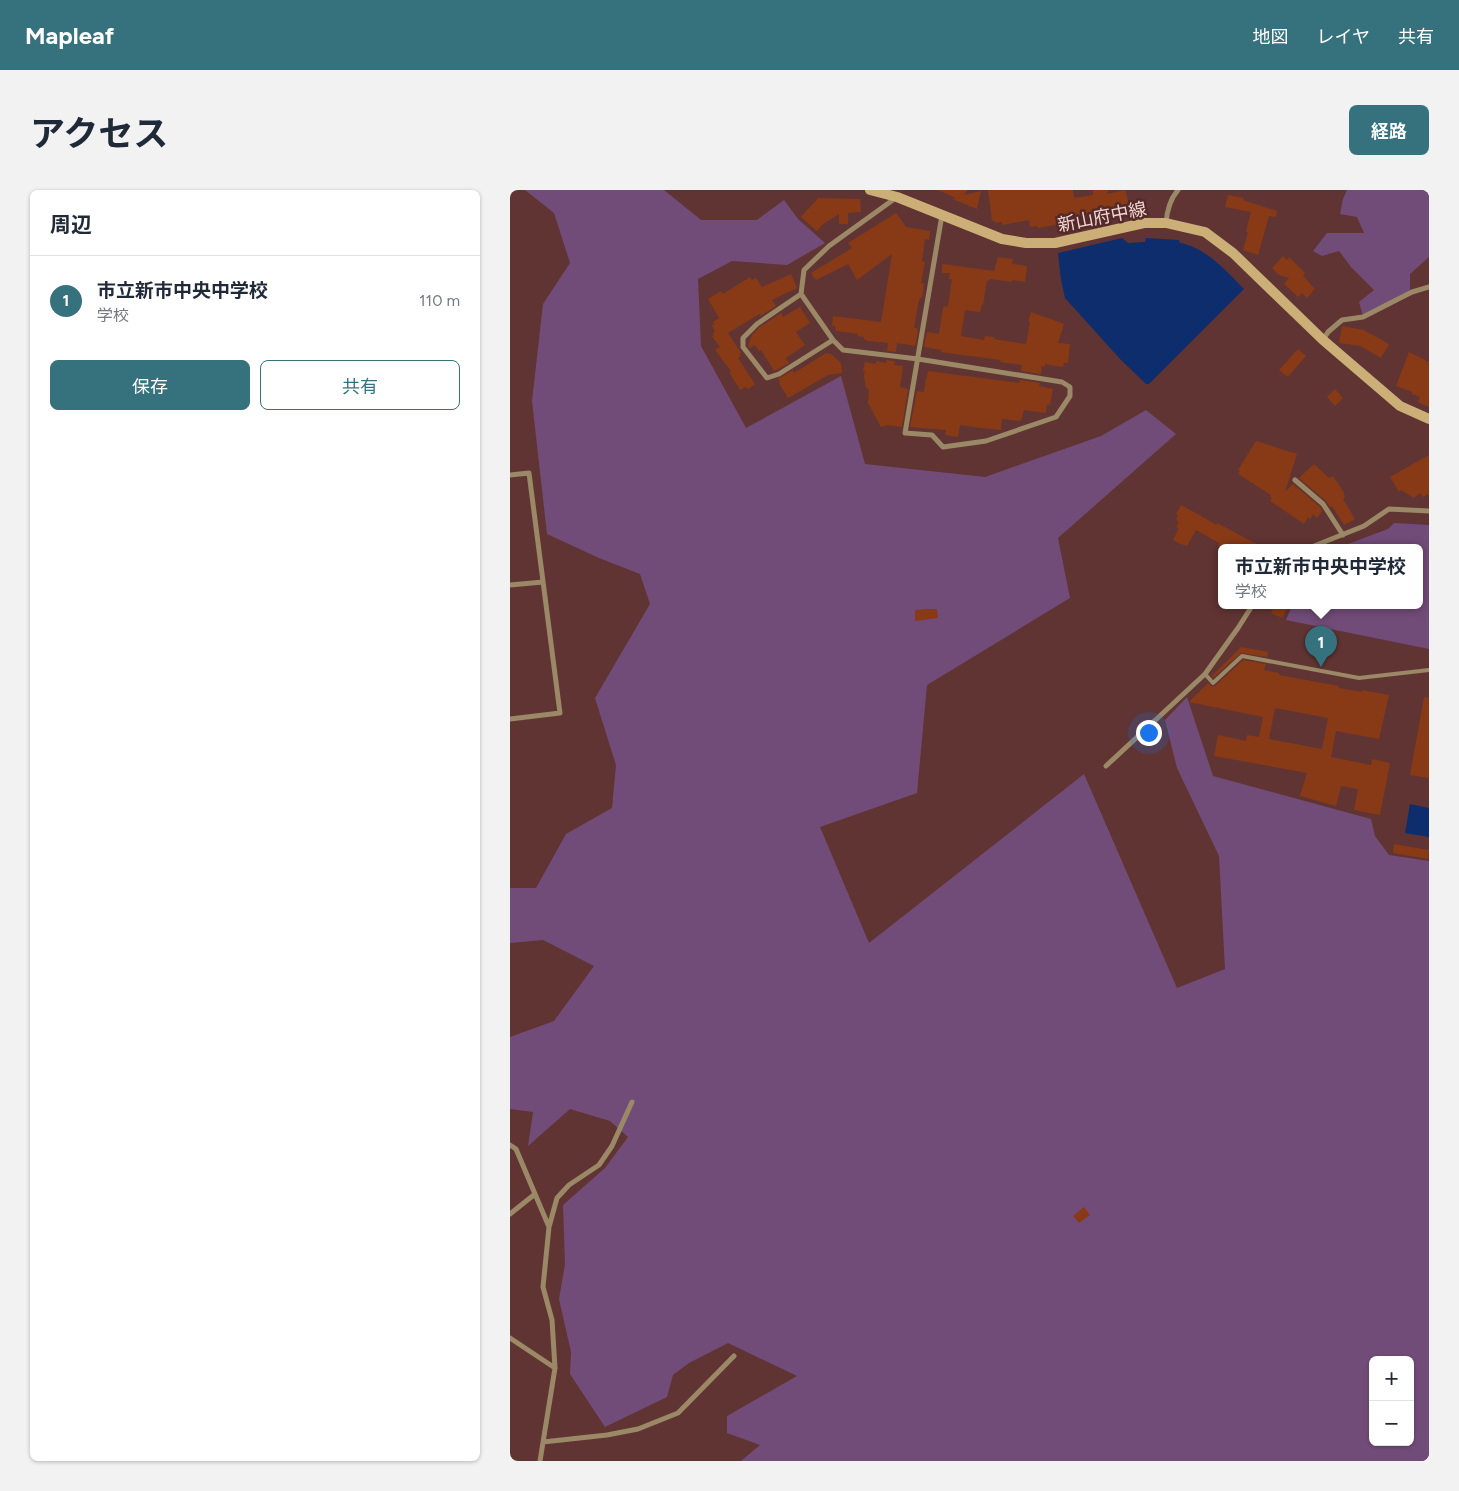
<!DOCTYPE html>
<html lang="ja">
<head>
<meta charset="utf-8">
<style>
	:root { --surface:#fff; --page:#f2f2f3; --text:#1f2937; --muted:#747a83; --line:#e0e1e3; --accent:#36727e }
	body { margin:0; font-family:Figtree,"Noto Sans JP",sans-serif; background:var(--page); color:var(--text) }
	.controls { position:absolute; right:15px; bottom:15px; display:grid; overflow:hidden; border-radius:8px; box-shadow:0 1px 4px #0004 }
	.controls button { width:45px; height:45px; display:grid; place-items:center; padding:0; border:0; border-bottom:1px solid var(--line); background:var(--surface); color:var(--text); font:25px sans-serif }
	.you { position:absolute; left:638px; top:542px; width:18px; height:18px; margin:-12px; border:4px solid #fff; border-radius:50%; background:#1a73e8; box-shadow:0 0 0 8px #1a73e833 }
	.badge { display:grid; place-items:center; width:32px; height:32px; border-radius:50%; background:var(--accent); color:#fff; font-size:16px; font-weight:700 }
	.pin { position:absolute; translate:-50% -41px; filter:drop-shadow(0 1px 2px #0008) }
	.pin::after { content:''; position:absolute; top:26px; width:18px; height:15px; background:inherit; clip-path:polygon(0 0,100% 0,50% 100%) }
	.popup { position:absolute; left:708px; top:354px; width:205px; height:65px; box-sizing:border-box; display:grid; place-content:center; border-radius:8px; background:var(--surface); filter:drop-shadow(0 1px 4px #0005); font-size:16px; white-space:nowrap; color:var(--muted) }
	.popup b { font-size:19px; color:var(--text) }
	.popup::after { content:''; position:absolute; left:50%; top:100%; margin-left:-10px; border:10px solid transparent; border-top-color:var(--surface) }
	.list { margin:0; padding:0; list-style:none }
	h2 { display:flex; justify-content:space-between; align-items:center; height:65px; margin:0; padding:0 20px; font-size:21px }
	h2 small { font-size:16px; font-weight:400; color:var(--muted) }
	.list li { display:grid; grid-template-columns:32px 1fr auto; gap:15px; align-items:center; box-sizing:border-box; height:90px; padding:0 20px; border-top:1px solid var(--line) }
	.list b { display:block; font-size:19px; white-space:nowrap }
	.list p { margin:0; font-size:16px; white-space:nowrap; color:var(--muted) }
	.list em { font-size:16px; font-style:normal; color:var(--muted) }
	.actions { display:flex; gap:10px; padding:15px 20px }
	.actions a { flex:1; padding:11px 0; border:1px solid var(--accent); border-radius:8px; text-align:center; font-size:18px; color:var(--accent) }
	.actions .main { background:var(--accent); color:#fff }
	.map { position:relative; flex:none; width:919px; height:1271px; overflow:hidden; border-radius:8px }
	header { display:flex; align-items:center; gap:30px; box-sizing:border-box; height:70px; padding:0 25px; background:var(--accent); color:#fff }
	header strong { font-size:24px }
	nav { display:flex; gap:28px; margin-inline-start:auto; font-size:18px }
	.intro { display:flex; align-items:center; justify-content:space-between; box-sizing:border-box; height:120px; padding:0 30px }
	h1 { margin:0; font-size:35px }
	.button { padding:12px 22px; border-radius:8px; background:var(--accent); color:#fff; font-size:18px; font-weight:700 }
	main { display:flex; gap:30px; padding:0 30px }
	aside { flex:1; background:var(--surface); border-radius:8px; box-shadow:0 1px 4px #0004 }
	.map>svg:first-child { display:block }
	.green { fill:#724c78; fill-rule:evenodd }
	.water { fill:#0e2d6d }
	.building { fill:#883a16; fill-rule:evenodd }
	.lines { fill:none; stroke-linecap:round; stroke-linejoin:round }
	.service { stroke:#9a8866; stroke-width:4 }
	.minor { stroke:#9a8866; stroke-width:5 }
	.secondary { stroke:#ccae77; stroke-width:10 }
	.labels { text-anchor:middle; stroke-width:5; stroke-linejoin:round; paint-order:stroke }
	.street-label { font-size:18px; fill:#f0d4d2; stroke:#542a29 }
</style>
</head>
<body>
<header>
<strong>Mapleaf</strong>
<nav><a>地図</a><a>レイヤ</a><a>共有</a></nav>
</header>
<div class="intro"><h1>アクセス</h1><a class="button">経路</a></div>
<main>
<aside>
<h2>周辺<small></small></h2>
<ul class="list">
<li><span class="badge">1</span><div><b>市立新市中央中学校</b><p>学校</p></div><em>110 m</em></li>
</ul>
<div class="actions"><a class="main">保存</a><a>共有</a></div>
</aside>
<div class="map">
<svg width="919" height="1271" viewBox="0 0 919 1271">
	<rect width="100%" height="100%" fill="#603433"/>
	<path class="green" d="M15,0H154L191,30H247L274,10L288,29L315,53L277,75L222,71L188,89L191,156L236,238L331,186L355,274L475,287L591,246L636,220L666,244L548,348L560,408L417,495L407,603L310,637L359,753L574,584L667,798L715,779L709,666L667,578L655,530L677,507L703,586L861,629L865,646L879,665L919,671V1271H231L250,1255L217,1243V1226L287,1186L218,1153L179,1173L163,1185L157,1207L95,1237L60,1184L61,1162L49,1109L55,1074L53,1015L95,978L118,947L100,931L60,919L18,956L23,922L0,919V847L44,831L84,776L33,750L0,753V698H26L56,644L102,618L106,575L85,508L140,414L130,384L89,368L37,344L22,211L33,114L60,73L44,23ZM863,1170H900V1252H863Z
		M837,0H919V67L900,84V102L853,126L849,112L864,100L841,77L829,61L812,66L803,61L817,43H854L847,27L830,24L833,9Z
		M884,333L919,335V459L776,430L782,416H910V358H827L878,339Z"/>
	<path class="water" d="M612,48L618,53L635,52L636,48L669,50L670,53C697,58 716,81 734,99L639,194H636L611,170L555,108L551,90L548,63Z
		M900,614L919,618V647L895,643Z"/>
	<path class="building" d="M428,0H457L454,5L471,1L467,19L442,9L446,8Z
		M478,0H563L564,8L583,5V0H598L597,4L615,0L619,13L581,24L582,28L528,38L527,36L520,37L519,30L492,35V32L485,33V31H482Z
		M718,5L734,8L733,10L767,21L766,27L759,26L748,65L733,60L738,42L736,41L741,22L715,17Z
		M308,8L350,9L351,22L338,23V34H329V24L313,34L307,41L291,27Z
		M386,23L396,37L420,41L419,50L415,49L412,71L415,72L411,93L414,94L412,108H410L408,114L404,138H407L408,141L405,156L387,153L386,162L377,161L378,153L358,151L354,149V147L347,146L348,144L326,141L325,136L322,135L323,126L371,132L382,64L347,90L338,74L306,90L301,83L342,58L338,53Z
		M773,66L777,70L779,67L795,83L793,86L805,99L797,108L792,103L788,107L774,94L779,88L769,85L762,78Z
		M488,67L503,69L502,74L517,76L515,92L502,90V92L480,89L479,91L477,90L473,115L472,114L470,122L455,120L451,146L474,150L475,146L484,147V149L516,154L520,132L518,131L521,122L554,134L548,153L560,154L558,173H554L553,177L535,174V177L532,176L531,184L511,181L512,175L490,172L491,170L437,163L431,162V160L414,157L417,142L429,144L433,117L438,116L442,89H439L440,83H432V74L484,81Z
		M281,84L287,98L262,110L266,116L249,127L251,123L218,143L231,163L229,164L231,166L228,168L245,194L238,199L236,197L230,200L219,182L221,181L205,160L210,157L202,146L204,145L203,143L205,141L202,136L204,134L203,132L209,128L198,109L211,101L213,104L240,87L242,90L246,88L252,97Z
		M290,117L300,133L286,142L295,155L276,168L279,173L264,181L251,160L249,161L245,155L239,158L238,156L242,145L250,137L271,123L273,127Z
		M832,136L854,140L879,154L871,168L850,156L829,153Z
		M788,159L796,166L778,187L769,180Z
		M899,162L919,172V217L908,212L910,207L902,204V202L886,196Z
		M316,163L321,164L331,173L332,183L318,185L278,208L269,193L270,192L268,189L283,180L284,183Z
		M376,170L385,171L384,175L393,176L390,197L398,199L392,237L377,235L371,237L358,213L359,199L356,198L354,186L355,181H353L355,172L366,174V171L376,173Z
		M418,181L509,193L510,190L530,193L529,196L543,199L540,215L537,214L536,223L514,220L511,231L492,229L491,240L470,238L450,235L448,247L435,245L436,240L400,237L407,201L414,202L416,187H417Z
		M825,199L833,208L825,216L817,207Z
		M746,251L787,264L775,302L783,294L810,317L812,321L807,328L803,324L800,329L798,327L794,334L760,311L762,308L760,306L761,305L728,284L730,281L728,280Z
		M919,265V304L913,307L910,303L904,308L891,300L889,302L880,287Z
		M804,274L819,288L823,286L833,301L835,307L833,309L845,329L834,335L822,316L820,317L816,311L789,288Z
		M671,315L707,335V333L754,358H728L721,355L719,358H714L708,355L709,353L686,340L677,356L671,354L663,350L669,338L666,337L669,332L666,330L668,325L666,324Z
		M764,416H778L772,428L761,423Z
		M416,419H427L428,428L405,431V420Z
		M731,457L758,462L757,467L731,463L703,488L702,486Z
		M733,470L756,474L754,480L769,483V485L829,496V498L852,502V500L879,505L869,549L826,541L821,567L861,575L862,569L880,573L870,625L844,620L848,599L831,596L826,616L790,606L797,583L704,566L708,545L736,551L737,545L749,547L753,527L679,512L698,493L701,496H705ZM765,518L818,528L812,559L759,549Z
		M914,507L919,508V588L900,585Z
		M884,654L919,660L918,669L883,663Z
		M574,1017L580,1025L569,1033L563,1026Z"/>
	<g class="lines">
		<path class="service" d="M695,484L703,493L732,466L849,488L919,480"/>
		<path class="minor" d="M656,33C657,21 660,9 668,0
			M291,104L323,150L333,160L408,169L552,192L560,197V206L546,227L476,251L433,257L422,245L395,243L432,25
			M323,150L269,184L257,188L233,157V148L247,134L291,104L294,80L319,56L387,7
			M813,150L818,142L832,130L853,127L902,102L919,97
			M0,285L19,283L50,523L0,529
			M785,290L813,314L833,345
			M799,358L854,336L879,319L919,321
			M0,395L33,392
			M596,576L695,484L728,438L742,416
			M0,955L6,959L39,1037L33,1097L42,1130L45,1178L30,1271
			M0,1024L25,1004
			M39,1037L47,1008L59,995L89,975L102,956L122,912
			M0,1148L45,1178
			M33,1252L97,1245L128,1239L168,1223L224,1166"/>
		<path class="secondary" d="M360,0L387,7L492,49L516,53H545L634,33H656L695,42L723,63L813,150L890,216L919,229"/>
	</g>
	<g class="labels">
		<g class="street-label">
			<text transform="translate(592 27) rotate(-11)" y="6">新山府中線</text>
		</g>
	</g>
</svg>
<div class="controls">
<button>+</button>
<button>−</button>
</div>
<div class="you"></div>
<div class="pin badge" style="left:811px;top:477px">1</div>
<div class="popup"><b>市立新市中央中学校</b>学校</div>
</div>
</main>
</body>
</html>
